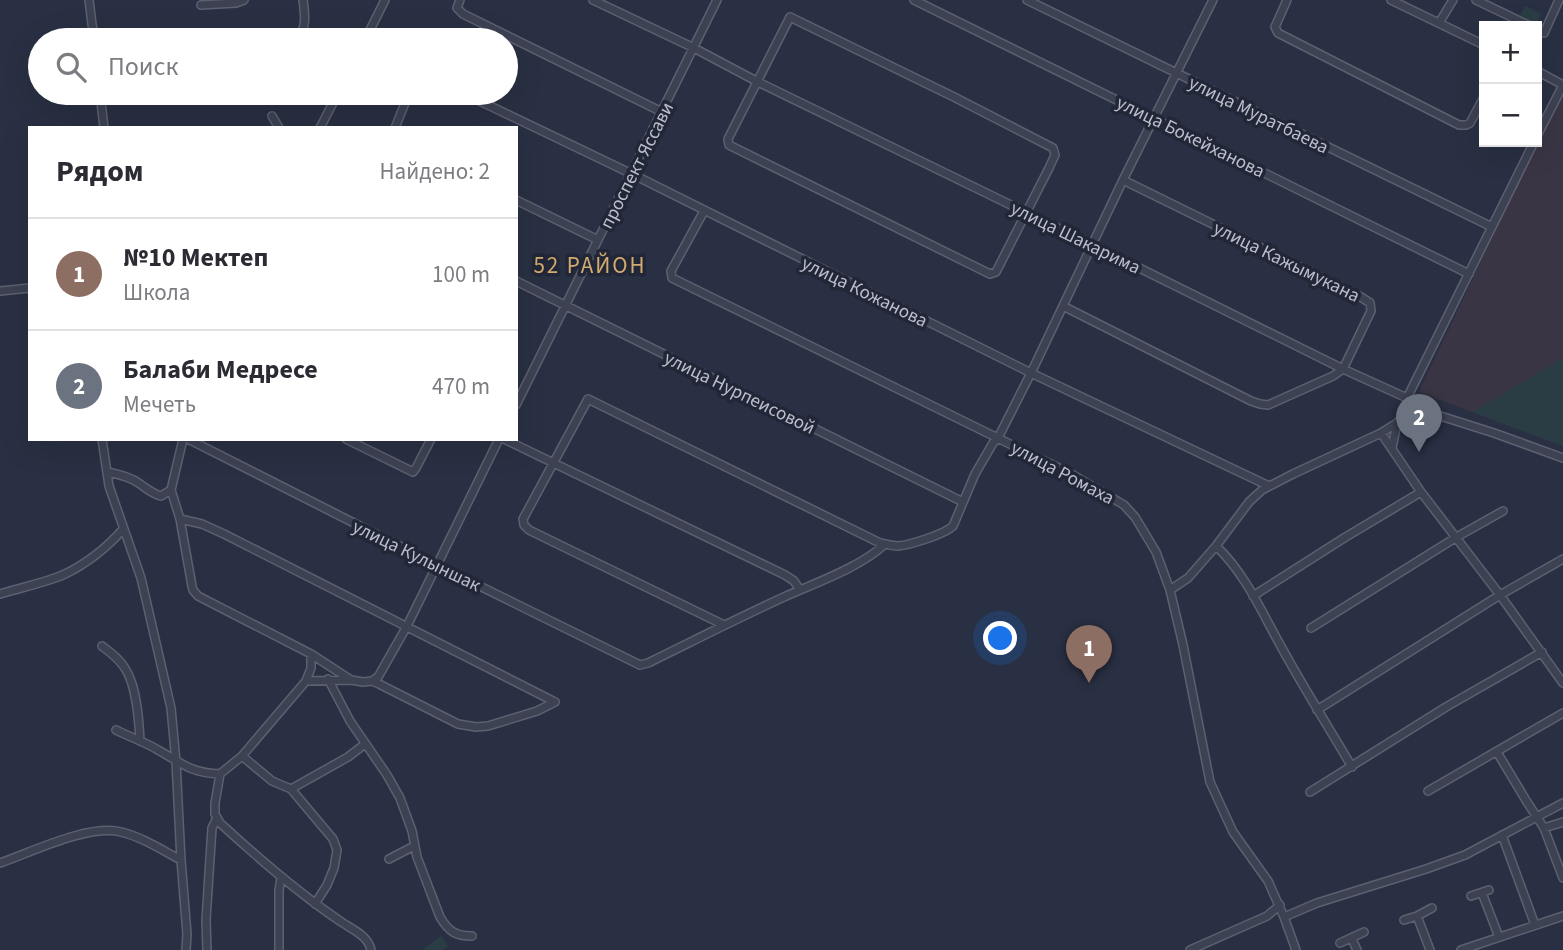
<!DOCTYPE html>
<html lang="ru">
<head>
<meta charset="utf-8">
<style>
	:root { --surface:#fff; --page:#f7f7f7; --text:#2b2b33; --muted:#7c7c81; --line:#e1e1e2; --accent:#db2777 }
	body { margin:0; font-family:"Source Sans 3",sans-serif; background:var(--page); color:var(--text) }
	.controls { position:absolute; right:21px; top:21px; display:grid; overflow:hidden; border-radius:0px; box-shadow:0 7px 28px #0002 }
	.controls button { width:63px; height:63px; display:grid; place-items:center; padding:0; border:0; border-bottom:2px solid var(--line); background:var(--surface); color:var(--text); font:35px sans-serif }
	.you { position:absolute; left:1001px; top:639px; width:24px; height:24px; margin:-18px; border:5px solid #fff; border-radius:50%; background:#1a73e8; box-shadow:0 0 0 10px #1a73e833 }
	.badge { display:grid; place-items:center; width:46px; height:46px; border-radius:50%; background:var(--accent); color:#fff; font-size:23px; font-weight:700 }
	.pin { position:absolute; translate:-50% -58px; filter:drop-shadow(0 2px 4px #0008) }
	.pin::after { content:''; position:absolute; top:37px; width:24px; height:21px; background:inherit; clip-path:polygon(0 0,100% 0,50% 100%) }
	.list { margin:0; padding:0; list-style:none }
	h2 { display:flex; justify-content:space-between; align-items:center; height:91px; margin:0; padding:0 28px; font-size:30px }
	h2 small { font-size:23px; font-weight:400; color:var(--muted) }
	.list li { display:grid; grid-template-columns:46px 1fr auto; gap:21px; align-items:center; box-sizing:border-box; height:112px; padding:0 28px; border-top:2px solid var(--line) }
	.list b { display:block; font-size:26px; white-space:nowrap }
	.list p { margin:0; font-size:23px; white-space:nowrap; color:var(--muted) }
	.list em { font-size:23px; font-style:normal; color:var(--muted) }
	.icon { flex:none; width:38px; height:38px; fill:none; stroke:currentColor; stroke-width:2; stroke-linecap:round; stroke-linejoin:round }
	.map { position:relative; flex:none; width:1563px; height:950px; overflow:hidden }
	.search { position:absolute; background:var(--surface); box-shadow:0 7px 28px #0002; left:28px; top:28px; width:490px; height:77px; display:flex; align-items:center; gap:18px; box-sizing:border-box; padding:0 24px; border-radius:38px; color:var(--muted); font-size:26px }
	.panel { position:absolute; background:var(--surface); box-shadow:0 7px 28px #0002; left:28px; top:126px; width:490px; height:315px; border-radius:0px }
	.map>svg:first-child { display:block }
	.medical { fill:#393544 }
	.green { fill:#2b3d44 }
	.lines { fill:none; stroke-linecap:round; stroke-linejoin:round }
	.minor-casing { stroke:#5c6070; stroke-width:10 }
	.minor { stroke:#3d4253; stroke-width:7 }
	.labels { text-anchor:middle; stroke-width:7; stroke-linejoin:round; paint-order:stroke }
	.street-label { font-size:19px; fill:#bbbecc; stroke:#222738 }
	.quarter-label { font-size:23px; letter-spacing:2px; fill:#d2ab70; stroke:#222738 }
</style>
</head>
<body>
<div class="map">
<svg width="1563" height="950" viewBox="0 0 1563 950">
	<rect width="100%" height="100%" fill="#293043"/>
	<path class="medical" d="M1563,89V446L1419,392Z"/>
	<path class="green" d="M1525,6L1541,14L1535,26L1519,18Z
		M1563,358V446L1472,412Z
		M441,936L448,946L443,950H422Z"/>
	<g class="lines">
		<defs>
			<path id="minor" d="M89,0L94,40
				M460,0L457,8L463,14L662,112
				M593,0L694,48L758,82L1093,245L1343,369L1407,398L1412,407L1494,433L1563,458
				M914,0L1469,274
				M1027,0L1492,227
				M1287,0L1275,27L1278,33L1459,125H1466L1470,123L1484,97
				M1391,0L1484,45
				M1476,0L1530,26
				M201,5L236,3L244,0
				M790,17L954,97L1053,148L1055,155L1049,168L996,272L990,274L729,145L728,139Z
				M1439,23L1453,0
				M1537,29L1544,33L1559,0
				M297,40C307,27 305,16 303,0
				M365,40L385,0
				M1537,71L1563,85
				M100,93L104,128
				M463,93L632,174L1031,373L1269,486
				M272,116L279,128
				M320,128L338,93
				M395,128L409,93
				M1537,136L1563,85
				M516,200L598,240
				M704,211L671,271L672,278L1073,475L1124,505L1135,517L1156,552L1170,590L1183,645L1210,782L1233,832L1268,881L1284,917L1296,950
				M516,281L963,502
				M0,291L30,288
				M1063,306L1251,401L1260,404L1268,405L1333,376L1343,369L1371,311L1370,303L1361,297L1123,180
				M1407,398L1534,142
				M516,405L717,0
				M1381,433L1421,492L1500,595L1563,683
				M102,439L109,486L141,578L171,708L176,762L181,860L187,934L186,950
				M183,439L171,490L180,519L192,586L193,590L198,596L311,654L351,680L363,682L372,681L379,684L458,724L476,727L488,726L537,711L555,702
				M188,439L437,565L640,665L648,663C693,641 738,618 784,597C815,583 861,567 885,544
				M346,439L413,472L416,468L431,439
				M504,439L785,575L794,581L800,590
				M1392,448L1397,423
				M107,472C118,474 131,477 140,484C147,489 153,494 161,496L171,490
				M180,519L202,524L224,534L555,702
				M1216,546C1246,574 1263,615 1283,650C1305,690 1329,728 1352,767
				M1170,590L1188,578L1216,546L1249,502L1262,490L1293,474L1381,433L1397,423L1412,407
				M0,594C19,588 48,582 65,574C86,564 108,547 123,529
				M1253,596L1344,538L1421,492
				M724,625L529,530L524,525L523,519L588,399L880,543C886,544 892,546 898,546C910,545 945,534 953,526L975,474L993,443L998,438L1031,373L1123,180L1213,0
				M1311,628L1455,538L1503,511
				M102,646C111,653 121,660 126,670C137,688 139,721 140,741
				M311,654V668L306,681L242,756L220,774L215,803V814L220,823C258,858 297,892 340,921C351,929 368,935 371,950
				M328,679L350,721L387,775L400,798L412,831L417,857L440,917C449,932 456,936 472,936
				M306,681L351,680
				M372,681L378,677L407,626L499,439
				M1317,710L1500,595L1563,559
				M116,730C130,737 145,742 158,750C182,763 190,773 220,774
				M1497,752L1527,802L1544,828L1563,878
				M242,756L272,781L291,789L333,839L337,850L334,868L327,885L315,904
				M291,789L348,757L365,744
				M1428,791L1563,713
				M1310,792L1446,707L1542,652
				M1544,828L1563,822
				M1502,835L1535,925
				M389,859L414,846
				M0,863C32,852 88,824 121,832C142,837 162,850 181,860
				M1482,893L1499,937
				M1471,896L1489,890
				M1417,916L1430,950
				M1284,917L1317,903L1426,869L1465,855L1563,803
				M1404,920L1417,916L1432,908
				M1352,939L1357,950
				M1340,943L1364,932
				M207,950L206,920L212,828L217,818
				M279,950V890L281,878
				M1190,950L1267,916L1280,905
				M1461,950L1563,916"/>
		</defs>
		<use href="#minor" class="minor-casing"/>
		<use href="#minor" class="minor"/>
	</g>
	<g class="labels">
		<g class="street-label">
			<text transform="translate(1259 114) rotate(26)" y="7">улица Муратбаева</text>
			<text transform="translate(1191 136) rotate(26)" y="7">улица Бокейханова</text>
			<text transform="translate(636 165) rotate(-63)" y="7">проспект Яссави</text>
			<text transform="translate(1076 237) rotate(26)" y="7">улица Шакарима</text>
			<text transform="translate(1287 261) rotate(26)" y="7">улица Кажымукана</text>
			<text transform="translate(865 291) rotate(26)" y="7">улица Кожанова</text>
			<text transform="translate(740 392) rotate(26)" y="7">улица Нурпеисовой</text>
			<text transform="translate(1063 472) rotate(28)" y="7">улица Ромаха</text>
			<text transform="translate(417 555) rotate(26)" y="7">улица Кулыншак</text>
		</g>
		<g class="quarter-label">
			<text x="590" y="273">52 РАЙОН</text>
		</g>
	</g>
</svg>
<div class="controls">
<button>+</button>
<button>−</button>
</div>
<div class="you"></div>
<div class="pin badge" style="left:1089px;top:683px;background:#8d6e63">1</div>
<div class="pin badge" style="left:1419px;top:452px;background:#6b7280">2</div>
<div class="search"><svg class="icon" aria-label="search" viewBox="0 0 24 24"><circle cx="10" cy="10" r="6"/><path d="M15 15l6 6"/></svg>Поиск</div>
<section class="panel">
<h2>Рядом<small>Найдено: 2</small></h2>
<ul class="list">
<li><span class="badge" style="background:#8d6e63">1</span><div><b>№10 Мектеп</b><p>Школа</p></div><em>100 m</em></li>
<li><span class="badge" style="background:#6b7280">2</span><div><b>Балаби Медресе</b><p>Мечеть</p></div><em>470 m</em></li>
</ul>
</section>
</div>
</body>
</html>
